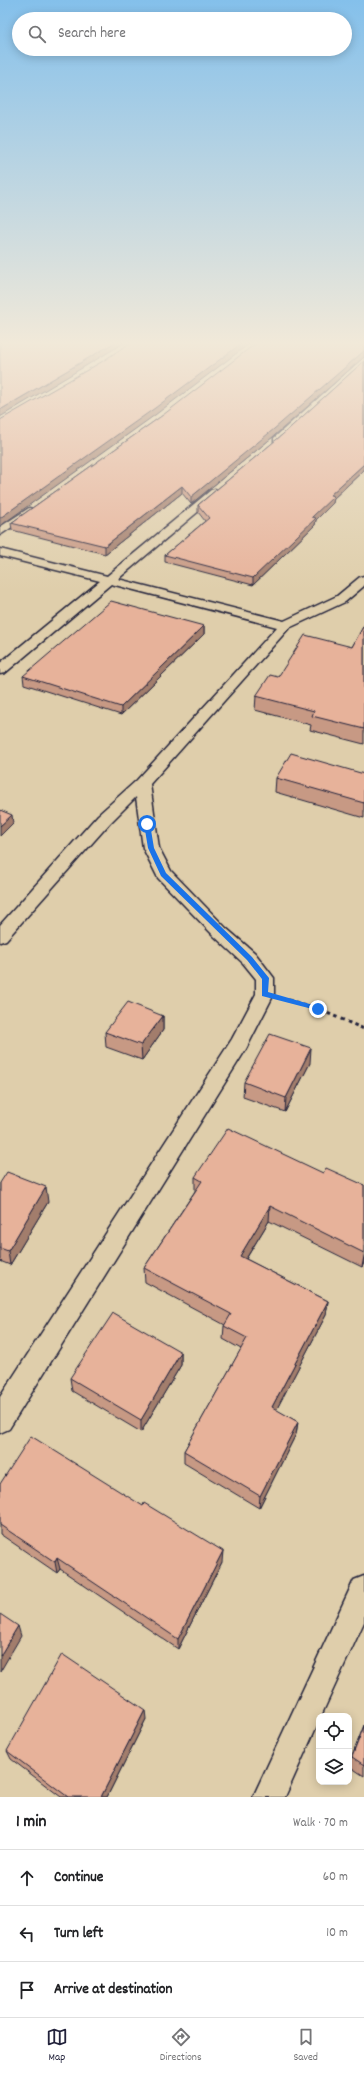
<!DOCTYPE html>
<html lang="en">
<head>
<meta charset="utf-8">
<style>
	:root { --surface:#fff; --page:#f6f6f6; --text:#202124; --muted:#757577; --line:#e0e0e0; --accent:#22223b }
	body { margin:0; font-family:Dekko,sans-serif; background:var(--page); color:var(--text) }
	.controls { position:absolute; right:12px; bottom:12px; display:grid; overflow:hidden; border-radius:8px; box-shadow:0 2px 10px #0003 }
	.controls button { width:36px; height:36px; display:grid; place-items:center; padding:0; border:0; border-bottom:1px solid var(--line); background:var(--surface); color:var(--text); font:20px sans-serif }
	.stop { position:absolute; width:12px; height:12px; margin:-9px; border:3px solid #1a73e8; border-radius:50%; background:#fff }
	.stop.end { background:#1a73e8; border-color:#fff; box-shadow:0 1px 4px #0008 }
	.list { margin:0; padding:0; list-style:none }
	h2 { display:flex; justify-content:space-between; align-items:center; height:52px; margin:0; padding:0 16px; font-size:17px }
	h2 small { font-size:13px; font-weight:400; color:var(--muted) }
	.list li { display:grid; grid-template-columns:26px 1fr auto; gap:12px; align-items:center; box-sizing:border-box; height:56px; padding:0 16px; border-top:1px solid var(--line) }
	.list b { display:block; font-size:15px; white-space:nowrap }
	.list em { font-size:13px; font-style:normal; color:var(--muted) }
	.icon { flex:none; width:22px; height:22px; fill:none; stroke:currentColor; stroke-width:2; stroke-linecap:round; stroke-linejoin:round }
	.map { position:relative; flex:none; width:364px; height:1797px; overflow:hidden }
	.search { position:absolute; background:var(--surface); box-shadow:0 2px 10px #0003; left:12px; right:12px; top:12px; height:44px; display:flex; align-items:center; gap:10px; box-sizing:border-box; padding:0 14px; border-radius:22px; color:var(--muted); font-size:15px }
	.sheet { height:220px; background:var(--surface) }
	nav { display:flex; justify-content:space-around; align-items:center; box-sizing:border-box; height:56px; border-top:1px solid var(--line); background:var(--surface); font-size:11px; color:var(--muted) }
	nav a { display:grid; justify-items:center; gap:2px }
	nav .on { color:var(--accent) }
	.map>svg:first-child { display:block }
	.lines { fill:none; stroke-linecap:round; stroke-linejoin:round }
	.lane-casing { stroke:#22223b; stroke-width:3 }
	.path { stroke:#22223b; stroke-width:3; stroke-dasharray:3.5 3.5; stroke-linecap:butt }
	.lane { fill:#dfceab; fill-rule:evenodd }
	.wall { fill:#c79984; stroke:#22223b }
	.shaded-wall { fill:#a27d6c; stroke:#22223b }
	.building { fill:#e7b29a; stroke:#22223b }
	.route { fill:#1a73e8 }
</style>
</head>
<body>
<div class="map">
<svg width="364" height="1797" viewBox="0 0 364 1797">
	<rect width="100%" height="100%" fill="#dfceab"/>
	<filter id="ink" filterUnits="userSpaceOnUse"><feTurbulence type="fractalNoise" baseFrequency=".025" numOctaves="2"/><feDisplacementMap in="SourceGraphic" scale="8" xChannelSelector="R" yChannelSelector="G"/><feConvolveMatrix kernelMatrix="1 2 1 2 8 2 1 2 1" color-interpolation-filters="sRGB"/></filter>
	<g filter="url(#ink)">
		<g class="lines">
			<defs>
				<path id="lane" d="M364,357V365L280,442H274V438Z
					M215,489L220,492L219,494L118,579L284,621L337,596L360,577L364,576V586L345,602L289,628L150,784L159,848L171,871L226,928L255,953L274,978V994L246,1049L9,1429L0,1433V1397L232,1039L256,994V979L243,963L214,936L158,878L143,848L136,797L110,823L6,940L0,942V925L98,815L137,780L277,627L111,584L5,673L0,674V663L100,581L0,556V549L107,576L211,490Z
					M29,508L33,509L34,511L33,513L0,535V527Z
					M364,1576V1622L321,1716H319V1721L285,1797H253L354,1580Z"/>
			</defs>
			<use href="#lane" class="lane-casing"/>
			<path class="path" d="M288,1000L318,1009L364,1029"/>
			<use href="#lane" class="lane"/>
		</g>
		<path class="wall" d="M364,340V357L274,436L191,504L182,493L105,554L12,530L11,523L163,415Z
			M364,361V470L334,498L333,503L316,520L315,525L253,585L165,562V555L205,521L198,512V505L282,435Z
			M364,625V744L310,730L311,725L255,710L256,696L278,677L352,647Z
			M204,626V634L121,715L24,684L23,676Z
			M364,774V818L275,792L276,778Z
			M163,1016V1030L142,1060L106,1047L105,1032Z
			M310,1063L285,1112L243,1097L244,1082Z
			M323,1173L364,1185V1263L362,1267L269,1221L246,1259L328,1301L326,1315L276,1410L298,1422L296,1434L259,1508L184,1463V1451L241,1349L223,1339L224,1326L225,1325L145,1282L144,1268L195,1191V1177Z
			M0,1183L48,1202L10,1265L0,1261Z
			M181,1352V1365L141,1432L72,1391L70,1378Z
			M0,1484L222,1562L178,1649L60,1569L57,1573L0,1534Z
			M146,1719L107,1797H61L11,1759L7,1751Z
			M364,1725V1776L349,1766V1764Z"/>
		<path class="shaded-wall" d="M119,340H129L0,417V410Z
			M246,340H254L155,415L0,526V518Z
			M364,351V357L274,436L191,504V497Z
			M364,464V470L334,498L333,503L316,520L315,525L253,585V578L312,517L330,495Z
			M182,486V493L105,554V546Z
			M204,626V634L121,715V707Z
			M12,815L13,823L0,836V826Z
			M163,1016V1030L142,1060L141,1045Z
			M311,1048L310,1063L285,1112L286,1098Z
			M46,1187L48,1202L10,1265L8,1251Z
			M270,1206L269,1221L239,1270L240,1256Z
			M364,1256V1263L362,1267Z
			M328,1301L326,1315L271,1420L272,1407Z
			M181,1352V1365L141,1432V1420Z
			M298,1422L296,1434L259,1508L260,1496Z
			M223,1551L222,1562L178,1649V1639Z
			M57,1558L60,1569L57,1573L55,1562Z
			M18,1626L21,1636L0,1672V1656Z
			M145,1710L146,1719L107,1797H101Z"/>
		<path class="building" d="M2,340H119L0,410V341Z
			M134,340H246L155,408L0,518V420L103,361Z
			M260,340H364V351L274,429L191,497L182,486L105,546L11,523L163,415Z
			M364,361V464L330,495L334,496L312,517L316,518L253,578L165,555L209,518L198,505L282,435Z
			M111,601L204,626L121,707L23,676Z
			M364,625V729L312,716L314,711L256,696L270,675L278,677L305,635L352,647Z
			M291,753L364,774V803L276,778Z
			M0,810L12,815L0,826Z
			M128,1002L163,1016L141,1045L105,1032Z
			M270,1034L311,1048L286,1098L244,1082Z
			M228,1128L323,1173L326,1168L364,1185V1253L270,1206L240,1256L328,1301L272,1407L298,1422L260,1496L184,1451L247,1338L224,1326L231,1314L144,1268L202,1181L195,1177Z
			M7,1172L46,1187L8,1251L0,1248V1183Z
			M113,1313L181,1352L141,1420L70,1378Z
			M31,1436L143,1506L144,1503L223,1551L178,1639L57,1558L55,1562L0,1525V1484Z
			M0,1614L18,1626L0,1656Z
			M62,1654L145,1710L101,1797H68L7,1751Z
			M364,1726V1765L352,1757Z"/>
	</g>
	<linearGradient id="sky" x2="0" y2="1"><stop stop-color="#84c0eb"/><stop offset="0.58" stop-color="#f1e9d9"/><stop offset="1" stop-color="#f1e9d9" stop-opacity="0"/></linearGradient>
	<rect width="364" height="591" fill="url(#sky)"/>
	<path class="route" d="M147,822L150,824L154,848L166,873L252,957L269,978L268,992L320,1007V1011L262,996V979L247,960L161,876L148,848L144,824Z"/>
</svg>
<div class="controls">
<button><svg class="icon" aria-label="locate" viewBox="0 0 24 24"><circle cx="12" cy="12" r="6"/><path d="M12 2v4M12 18v4M2 12h4M18 12h4"/></svg></button>
<button><svg class="icon" aria-label="layers" viewBox="0 0 24 24"><path d="M12 4l9 5-9 5-9-5zM3 14l9 5 9-5"/></svg></button>
</div>
<div class="stop" style="left:147px;top:824px"></div>
<div class="stop end" style="left:318px;top:1009px"></div>
<div class="search"><svg class="icon" aria-label="search" viewBox="0 0 24 24"><circle cx="10" cy="10" r="6"/><path d="M15 15l6 6"/></svg>Search here</div>
</div>
<section class="sheet">
<h2>1 min<small>Walk · 70 m</small></h2>
<ul class="list">
<li><svg class="icon" aria-label="ahead" viewBox="0 0 24 24"><path d="M12 20V5M6 11l6-6 6 6"/></svg><div><b>Continue</b></div><em>60 m</em></li>
<li><svg class="icon" aria-label="left" viewBox="0 0 24 24"><path d="M17 20v-9H6M10 6l-5 5 5 5"/></svg><div><b>Turn left</b></div><em>10 m</em></li>
<li><svg class="icon" aria-label="arrive" viewBox="0 0 24 24"><path d="M6 21V4h12l-3 4 3 4H6"/></svg><div><b>Arrive at destination</b></div></li>
</ul>
</section>
<nav>
<a class="on"><svg class="icon" aria-label="map" viewBox="0 0 24 24"><path d="M3 6l6-2 6 2 6-2v14l-6 2-6-2-6 2zM9 4v14M15 6v14"/></svg>Map</a>
<a><svg class="icon" aria-label="directions" viewBox="0 0 24 24"><path d="M12 3l9 9-9 9-9-9zM9 14v-3h6M13 9l2 2-2 2"/></svg>Directions</a>
<a><svg class="icon" aria-label="saved" viewBox="0 0 24 24"><path d="M7 4h10v16l-5-4-5 4z"/></svg>Saved</a>
</nav>
</body>
</html>
